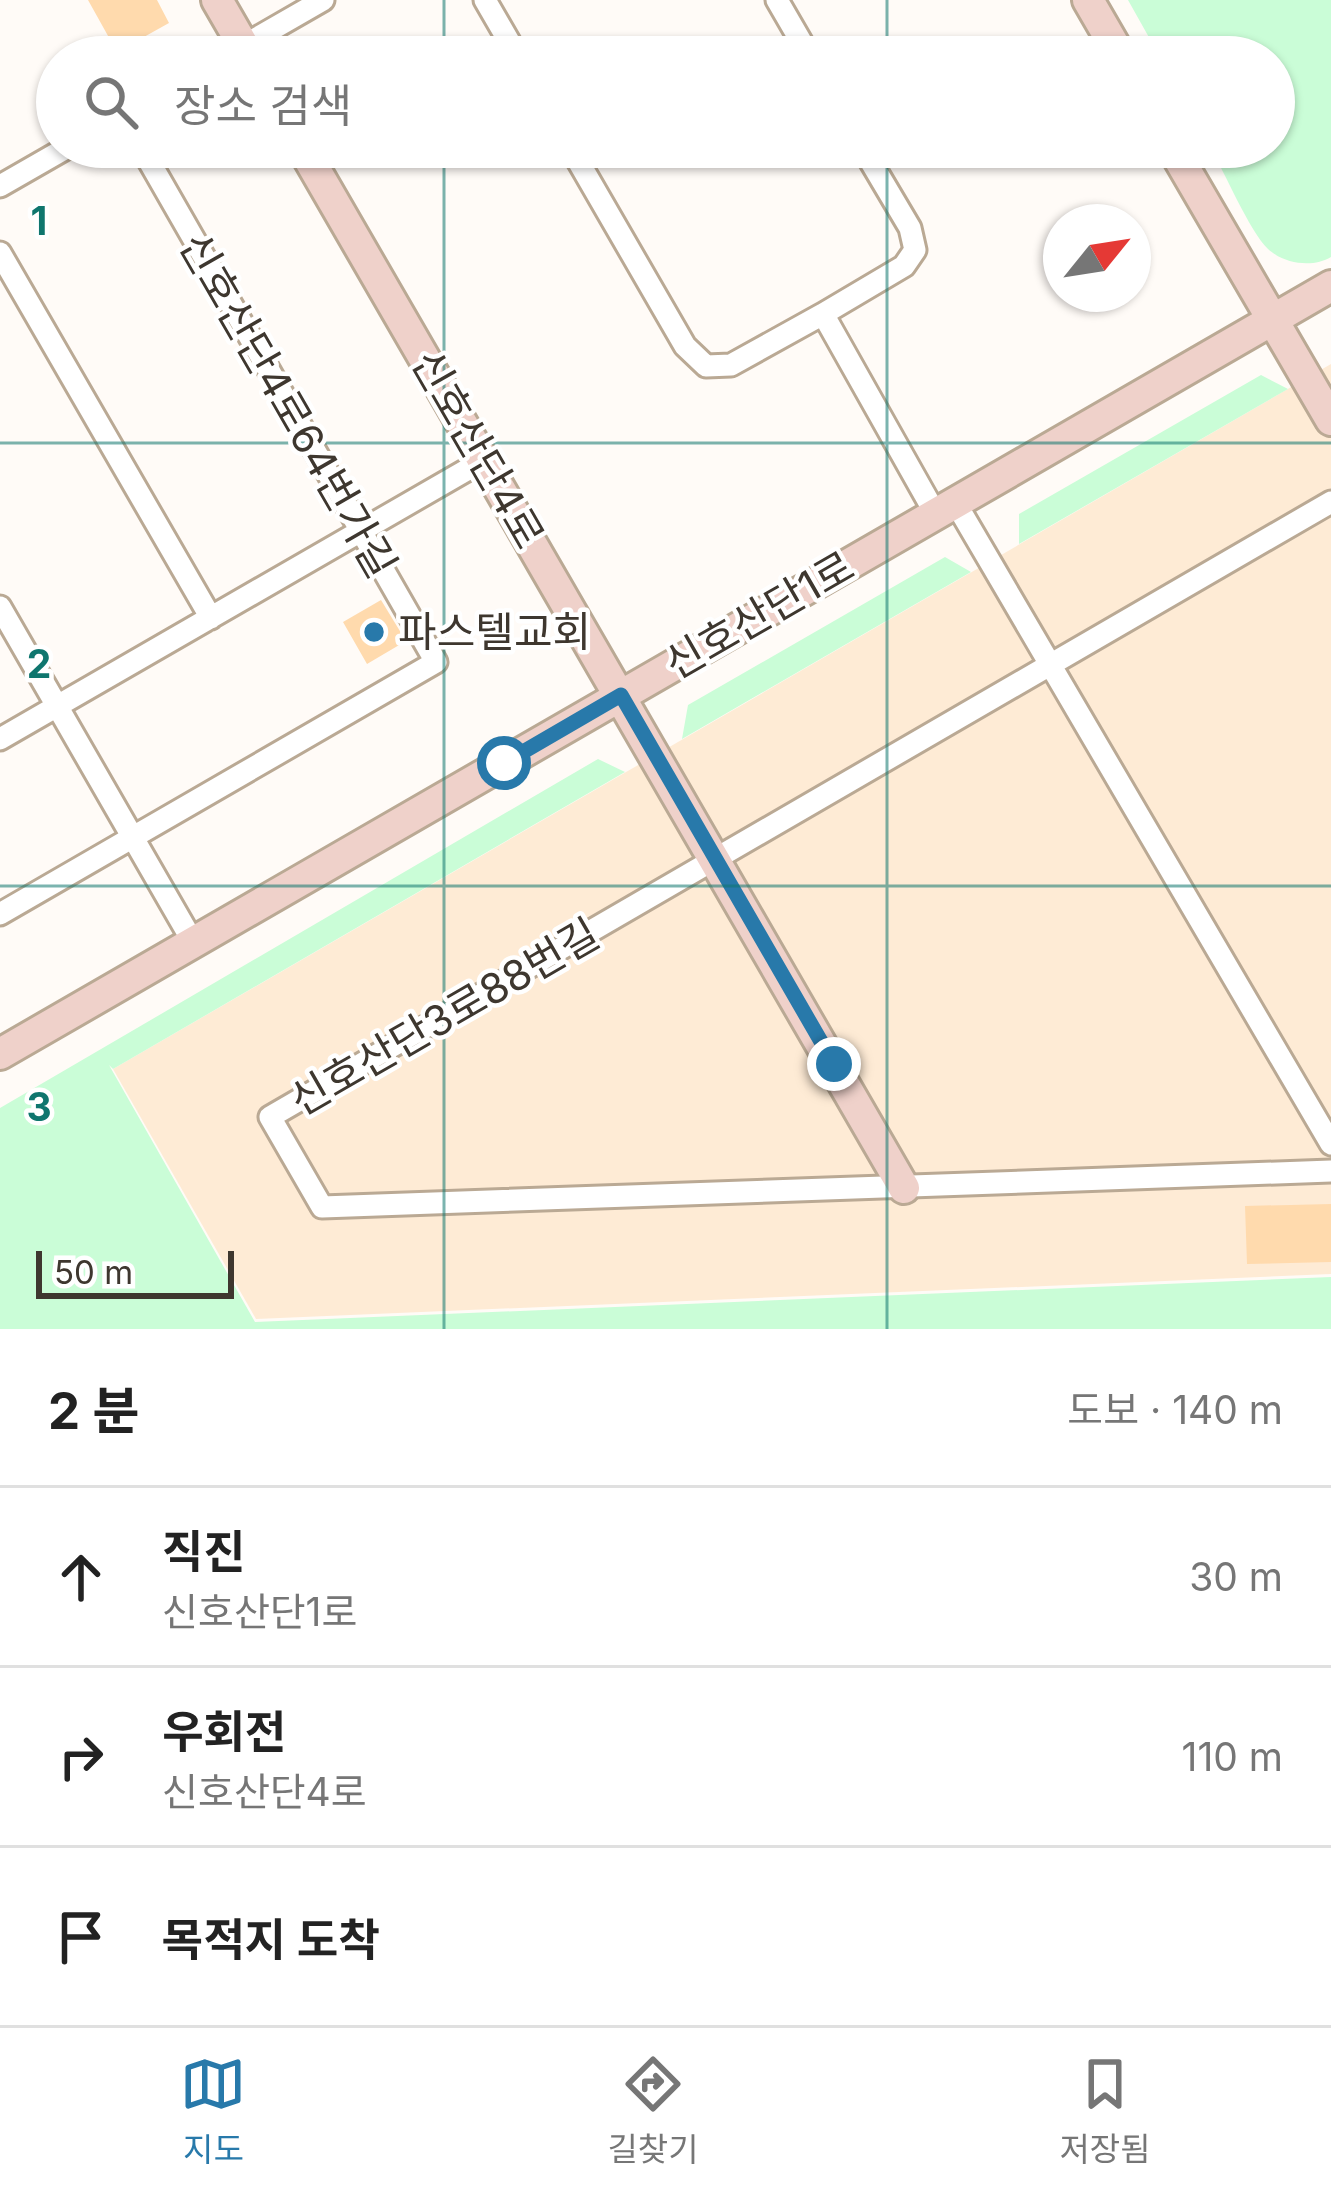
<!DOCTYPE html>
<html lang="ko">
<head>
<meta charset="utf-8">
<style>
	:root { --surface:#fff; --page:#f2f2f2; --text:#222; --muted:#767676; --line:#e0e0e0; --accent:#2879aa }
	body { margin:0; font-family:Inter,"Noto Sans KR",sans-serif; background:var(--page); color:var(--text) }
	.compass { position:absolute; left:1043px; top:204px; width:108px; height:108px; border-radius:50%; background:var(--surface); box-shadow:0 3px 9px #0004; rotate:60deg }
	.scale { position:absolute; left:36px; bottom:30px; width:198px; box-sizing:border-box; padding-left:12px; border:6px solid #3e372f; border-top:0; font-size:33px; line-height:42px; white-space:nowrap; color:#3e372f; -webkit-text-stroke:9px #fff; paint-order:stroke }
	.stop { position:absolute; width:36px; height:36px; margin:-27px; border:9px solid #2879aa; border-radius:50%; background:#fff }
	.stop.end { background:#2879aa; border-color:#fff; box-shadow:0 3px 12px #0008 }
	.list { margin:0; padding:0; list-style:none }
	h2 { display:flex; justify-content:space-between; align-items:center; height:156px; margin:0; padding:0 48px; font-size:51px }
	h2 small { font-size:39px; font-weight:400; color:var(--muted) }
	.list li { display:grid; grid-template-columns:78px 1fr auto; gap:36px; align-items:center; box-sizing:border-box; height:180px; padding:0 48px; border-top:3px solid var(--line) }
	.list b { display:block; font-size:45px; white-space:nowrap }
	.list p { margin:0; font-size:39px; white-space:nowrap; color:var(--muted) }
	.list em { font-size:39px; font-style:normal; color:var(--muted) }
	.icon { flex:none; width:66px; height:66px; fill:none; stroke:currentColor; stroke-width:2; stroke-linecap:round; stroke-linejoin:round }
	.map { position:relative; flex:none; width:1331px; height:1329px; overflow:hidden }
	.search { position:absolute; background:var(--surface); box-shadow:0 3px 9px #0004; left:36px; right:36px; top:36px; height:132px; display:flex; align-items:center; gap:30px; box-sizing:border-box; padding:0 42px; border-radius:66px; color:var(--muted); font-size:45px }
	.sheet { height:696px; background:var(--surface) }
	nav { display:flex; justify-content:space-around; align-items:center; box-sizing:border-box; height:168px; border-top:3px solid var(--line); background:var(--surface); font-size:33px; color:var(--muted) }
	nav a { display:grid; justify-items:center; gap:6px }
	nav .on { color:var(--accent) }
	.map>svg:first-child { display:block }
	.built { fill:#feebd5 }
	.green { fill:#cafdd7 }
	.building { fill:#ffdaad }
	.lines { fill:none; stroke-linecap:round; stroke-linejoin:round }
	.street-casing { stroke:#baa994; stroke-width:27 }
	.secondary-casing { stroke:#baa994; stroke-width:36 }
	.street { stroke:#fff; stroke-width:21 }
	.secondary { stroke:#efd1ca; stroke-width:30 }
	.route { stroke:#2879aa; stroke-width:15 }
	.grid { fill:none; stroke:#0f766e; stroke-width:3; stroke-opacity:0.55 }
	.poi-dot { fill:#2879aa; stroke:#fff; stroke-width:4.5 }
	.labels { text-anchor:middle; stroke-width:9; stroke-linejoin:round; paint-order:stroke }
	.street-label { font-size:42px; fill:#3e372f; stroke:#fff }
	.poi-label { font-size:42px; fill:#3e372f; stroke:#fff; text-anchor:start }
	.grid-label { font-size:39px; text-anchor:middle; font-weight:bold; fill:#0f766e; stroke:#fff; stroke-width:9; stroke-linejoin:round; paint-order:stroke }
</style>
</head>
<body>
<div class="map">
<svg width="1331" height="1329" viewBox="0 0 1331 1329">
	<rect width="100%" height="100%" fill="#fffbf7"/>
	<path class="built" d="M1331,364V1274L256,1319L113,1069Z"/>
	<path class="green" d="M1128,0H1331V257C1313,268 1284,264 1268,249C1250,232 1224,171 1210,147H1274V57H1160Z
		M1261,375L1288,389L1019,544V514Z
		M945,557L971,572L682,739L688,705Z
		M598,759L625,772L113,1069L109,1065L255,1322L1331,1277V1329H0V1108Z"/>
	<path class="building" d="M88,0H157L169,23L117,52Z
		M381,600L406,641L367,664L343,622Z
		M1331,1204V1262L1247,1264L1245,1206Z"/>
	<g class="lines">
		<defs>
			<path id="street" d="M485,0L518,57
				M777,0L810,57
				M224,57L323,0
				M570,147L685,346L706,366L731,365L823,314
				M862,147L910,228L915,250L904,266L823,314L935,513
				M0,186L68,147
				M0,253L211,618
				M955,502L1331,1144
				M1331,502L270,1117L322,1207L1331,1171
				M0,607L193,942
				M0,739L484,460
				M0,914L436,662L141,147"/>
			<path id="secondary" d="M217,0L250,57
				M1088,0L1121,57
				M302,147L904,1188
				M1172,147L1331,420
				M0,1054L1331,286"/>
		</defs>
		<use href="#street" class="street-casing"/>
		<use href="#secondary" class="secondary-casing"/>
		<use href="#street" class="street"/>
		<use href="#secondary" class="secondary"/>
	</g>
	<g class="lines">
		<path class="route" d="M504,763L621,695L834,1064"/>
	</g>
	<path class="grid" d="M444,0V57M887,0V57M444,147V1329M887,147V1329M0,443H1331M0,886H1331"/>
	<circle class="poi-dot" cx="374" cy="632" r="12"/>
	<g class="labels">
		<g class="street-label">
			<text transform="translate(288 405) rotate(60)" y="15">신호산단4로64번가길</text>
			<text transform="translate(478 449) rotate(60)" y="15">신호산단4로</text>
			<text transform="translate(759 615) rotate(-30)" y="15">신호산단1로</text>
			<text transform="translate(444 1017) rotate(-30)" y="15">신호산단3로88번길</text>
		</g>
		<g class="poi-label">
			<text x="398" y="647">파스텔교회</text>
		</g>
	</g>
	<g class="grid-label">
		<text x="39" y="235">1</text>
		<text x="39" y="678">2</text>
		<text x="39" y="1121">3</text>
	</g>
</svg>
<svg class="compass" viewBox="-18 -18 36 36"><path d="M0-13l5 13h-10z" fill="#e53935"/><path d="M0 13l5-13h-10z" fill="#767676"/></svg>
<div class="scale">50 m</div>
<div class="stop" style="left:504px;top:763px"></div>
<div class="stop end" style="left:834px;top:1064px"></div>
<div class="search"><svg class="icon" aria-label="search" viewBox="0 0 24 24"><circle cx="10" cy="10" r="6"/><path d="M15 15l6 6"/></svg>장소 검색</div>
</div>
<section class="sheet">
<h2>2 분<small>도보 · 140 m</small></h2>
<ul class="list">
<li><svg class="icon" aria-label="ahead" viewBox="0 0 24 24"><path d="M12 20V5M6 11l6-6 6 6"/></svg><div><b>직진</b><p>신호산단1로</p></div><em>30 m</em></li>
<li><svg class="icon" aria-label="right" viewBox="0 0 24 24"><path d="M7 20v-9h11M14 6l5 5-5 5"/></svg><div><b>우회전</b><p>신호산단4로</p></div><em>110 m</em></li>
<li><svg class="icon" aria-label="arrive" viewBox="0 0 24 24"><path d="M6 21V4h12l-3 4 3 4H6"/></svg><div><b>목적지 도착</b></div></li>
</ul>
</section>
<nav>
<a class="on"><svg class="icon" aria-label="map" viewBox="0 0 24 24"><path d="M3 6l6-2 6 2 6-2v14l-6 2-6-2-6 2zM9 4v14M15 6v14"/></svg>지도</a>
<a><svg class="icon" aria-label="directions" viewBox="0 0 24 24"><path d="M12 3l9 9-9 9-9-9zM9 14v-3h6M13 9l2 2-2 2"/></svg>길찾기</a>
<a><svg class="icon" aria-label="saved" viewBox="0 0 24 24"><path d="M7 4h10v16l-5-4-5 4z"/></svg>저장됨</a>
</nav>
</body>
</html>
